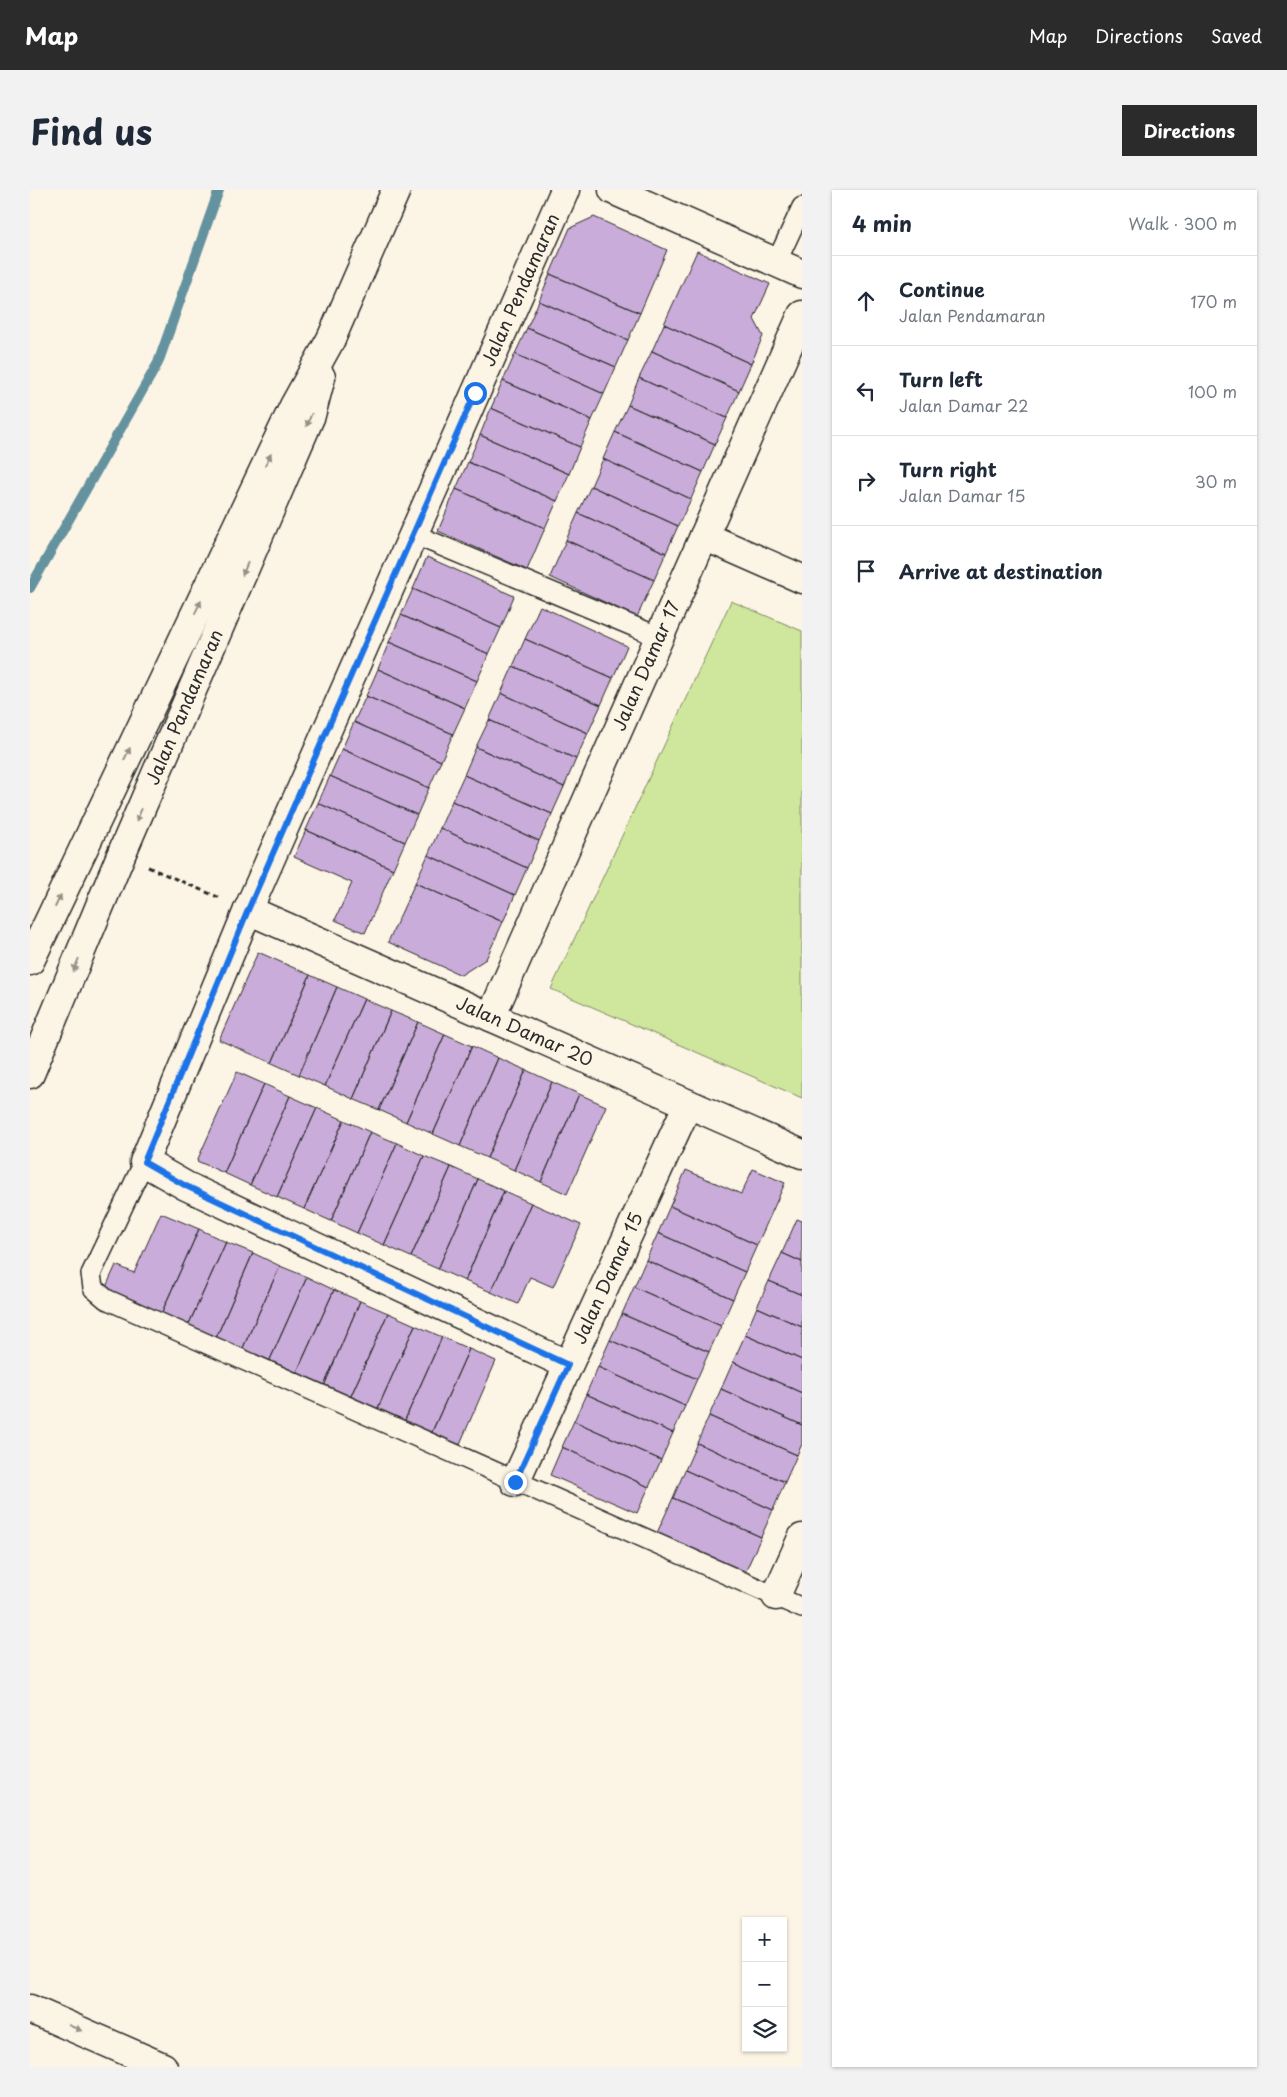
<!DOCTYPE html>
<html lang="en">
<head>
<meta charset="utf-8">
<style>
	:root { --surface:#fff; --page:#f2f2f3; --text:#1f2937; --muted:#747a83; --line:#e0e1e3; --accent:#2b2b2b }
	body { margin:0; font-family:"Playpen Sans",sans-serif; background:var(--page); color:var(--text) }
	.controls { position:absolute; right:15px; bottom:15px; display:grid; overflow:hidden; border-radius:0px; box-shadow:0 1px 4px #0004 }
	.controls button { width:45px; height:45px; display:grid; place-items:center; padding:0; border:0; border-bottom:1px solid var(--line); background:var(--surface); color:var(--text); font:25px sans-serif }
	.stop { position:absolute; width:15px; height:15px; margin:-11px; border:4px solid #1a73e8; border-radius:50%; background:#fff }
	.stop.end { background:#1a73e8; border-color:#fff; box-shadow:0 1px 5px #0008 }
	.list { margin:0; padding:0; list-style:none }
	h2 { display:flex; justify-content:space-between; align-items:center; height:65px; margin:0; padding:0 20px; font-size:21px }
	h2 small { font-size:16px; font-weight:400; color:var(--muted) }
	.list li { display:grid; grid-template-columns:32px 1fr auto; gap:15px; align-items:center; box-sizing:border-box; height:90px; padding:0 20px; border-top:1px solid var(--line) }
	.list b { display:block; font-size:19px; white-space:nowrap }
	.list p { margin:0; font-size:16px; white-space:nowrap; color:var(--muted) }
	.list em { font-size:16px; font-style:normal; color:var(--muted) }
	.icon { flex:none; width:28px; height:28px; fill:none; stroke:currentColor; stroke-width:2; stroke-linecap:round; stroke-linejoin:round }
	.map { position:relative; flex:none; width:772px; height:1877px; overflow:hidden; border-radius:0px }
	header { display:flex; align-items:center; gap:30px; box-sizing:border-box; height:70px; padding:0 25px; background:var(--accent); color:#fff }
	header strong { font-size:24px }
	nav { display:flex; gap:28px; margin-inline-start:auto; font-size:18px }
	.intro { display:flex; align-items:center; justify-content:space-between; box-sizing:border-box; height:120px; padding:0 30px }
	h1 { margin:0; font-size:35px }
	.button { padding:12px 22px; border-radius:0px; background:var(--accent); color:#fff; font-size:18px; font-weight:700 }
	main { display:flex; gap:30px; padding:0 30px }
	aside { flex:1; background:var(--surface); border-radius:0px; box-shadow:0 1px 4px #0004 }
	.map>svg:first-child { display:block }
	.green { fill:#cfe79d; stroke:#7d8964 }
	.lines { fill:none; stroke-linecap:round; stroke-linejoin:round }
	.stream { stroke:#65929f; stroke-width:10 }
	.building { fill:#c9acd9; stroke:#2b2b2b }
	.lane-casing { stroke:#2b2b2b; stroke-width:22 }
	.street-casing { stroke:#2b2b2b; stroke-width:31 }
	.secondary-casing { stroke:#2b2b2b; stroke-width:31 }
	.path { stroke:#2b2b2b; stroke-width:3; stroke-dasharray:5 4; stroke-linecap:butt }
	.lane { stroke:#fcf5e5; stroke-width:19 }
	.street { stroke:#fcf5e5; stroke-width:28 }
	.secondary { stroke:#fcf5e5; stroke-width:28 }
	.oneway { fill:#949088 }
	.route { stroke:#1a73e8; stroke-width:6 }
	.labels { text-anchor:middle; stroke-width:5; stroke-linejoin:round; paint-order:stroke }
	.street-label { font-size:18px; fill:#2b2b2b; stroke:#fcf5e5 }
</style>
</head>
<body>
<header>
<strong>Map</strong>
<nav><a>Map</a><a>Directions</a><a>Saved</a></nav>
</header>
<div class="intro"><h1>Find us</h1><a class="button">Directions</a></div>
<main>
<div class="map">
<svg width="772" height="1877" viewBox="0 0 772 1877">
	<rect width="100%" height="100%" fill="#fcf5e5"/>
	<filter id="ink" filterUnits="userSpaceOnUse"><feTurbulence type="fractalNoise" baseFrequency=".02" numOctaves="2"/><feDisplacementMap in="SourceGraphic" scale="10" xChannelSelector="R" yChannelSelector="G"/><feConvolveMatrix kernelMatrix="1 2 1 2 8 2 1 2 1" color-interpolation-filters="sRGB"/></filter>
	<g filter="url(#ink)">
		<path class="green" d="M701,411L772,441V908L521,799Z"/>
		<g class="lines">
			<path class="stream" d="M0,398L128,173L189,0"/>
		</g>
		<path class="building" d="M564,27L637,60L610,123L520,84L540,38Z
			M667,61L740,94L724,129L733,146L721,174L634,134Z
			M520,84L610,123L598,150L509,111Z
			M509,111L598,150L586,177L497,138Z
			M634,134L721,174L709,201L622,161Z
			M497,138L586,177L574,204L485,164Z
			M622,161L709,201L697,228L609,188Z
			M485,164L574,204L562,230L473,191Z
			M609,188L697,228L685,254L598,215Z
			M473,191L562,230L550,257L461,218Z
			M598,215L685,254L673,282L585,242Z
			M461,218L550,257L539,284L450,245Z
			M585,242L673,282L661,309L573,269Z
			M450,245L539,284L527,311L438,272Z
			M573,269L661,309L648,336L561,296Z
			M438,272L527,311L515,338L426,299Z
			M561,296L648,336L636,363L548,323Z
			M426,299L515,338L497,380L408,341Z
			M548,323L636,363L624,390L536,350Z
			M536,350L624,390L607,427L520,387Z
			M397,367L484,406L471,438L383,399Z
			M383,399L471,438L459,464L371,425Z
			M510,416L597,456L583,488L495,449Z
			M371,425L459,464L447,491L359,452Z
			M495,449L583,488L571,515L483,476Z
			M359,452L447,491L435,518L348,479Z
			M483,476L571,515L558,543L471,503Z
			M348,479L435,518L423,544L336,506Z
			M471,503L558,543L546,569L459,530Z
			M336,506L423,544L411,571L324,532Z
			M459,530L546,569L534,597L446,557Z
			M324,532L411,571L399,598L312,559Z
			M446,557L534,597L522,624L434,585Z
			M312,559L399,598L387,625L300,586Z
			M434,585L522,624L509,651L422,611Z
			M300,586L387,625L375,652L288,613Z
			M422,611L509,651L497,678L410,638Z
			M288,613L375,652L363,679L276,640Z
			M410,638L497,678L485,705L398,665Z
			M276,640L363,679L335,743L305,730L322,693L264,667Z
			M398,665L485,705L473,732L385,693Z
			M385,693L473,732L456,769L431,785L358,752Z
			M228,762L280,785L242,873L189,850Z
			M280,785L307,797L269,885L242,873Z
			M307,797L334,809L295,896L269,885Z
			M334,809L361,821L323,909L295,896Z
			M361,821L388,832L349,920L323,909Z
			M388,832L415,844L376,932L349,920Z
			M415,844L442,856L403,944L376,932Z
			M442,856L468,868L430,956L403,944Z
			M468,868L496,880L457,968L430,956Z
			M496,880L522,892L484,980L457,968Z
			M207,882L234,894L194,983L167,971Z
			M522,892L549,904L511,992L484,980Z
			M234,894L260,906L220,995L194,983Z
			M549,904L576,916L537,1004L511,992Z
			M260,906L287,918L247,1007L220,995Z
			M287,918L314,930L274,1019L247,1007Z
			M314,930L340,942L301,1031L274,1019Z
			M340,942L367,953L327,1043L301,1031Z
			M367,953L394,966L354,1055L327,1043Z
			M394,966L421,977L381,1067L354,1055Z
			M421,977L448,989L408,1079L381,1067Z
			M723,979L755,993L727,1055L640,1016L656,980L711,1004Z
			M448,989L474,1001L435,1091L408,1079Z
			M474,1001L501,1013L461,1102L435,1091Z
			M501,1013L551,1035L523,1097L500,1087L488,1114L461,1102Z
			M640,1016L727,1055L715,1082L628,1043Z
			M131,1023L169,1039L131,1124L75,1099L86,1075L104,1083Z
			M767,1029L772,1031V1072L752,1063Z
			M169,1039L196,1052L158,1136L131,1124Z
			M628,1043L715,1082L703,1109L616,1070Z
			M196,1052L223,1063L186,1148L158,1136Z
			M223,1063L250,1076L212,1160L186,1148Z
			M752,1063L772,1072V1105L739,1091Z
			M616,1070L703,1109L691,1136L604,1097Z
			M250,1076L277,1087L239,1172L212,1160Z
			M277,1087L304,1100L266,1184L239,1172Z
			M739,1091L772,1105V1137L727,1117Z
			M604,1097L691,1136L679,1162L592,1124Z
			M304,1100L330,1111L294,1196L266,1184Z
			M330,1111L358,1123L320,1208L294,1196Z
			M727,1117L772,1137V1170L715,1145Z
			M358,1123L385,1135L347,1220L320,1208Z
			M592,1124L679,1162L667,1189L580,1150Z
			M385,1135L412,1147L374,1232L347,1220Z
			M715,1145L772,1170V1203L703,1172Z
			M412,1147L439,1159L401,1244L374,1232Z
			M580,1150L667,1189L655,1216L568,1177Z
			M439,1159L466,1171L429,1256L401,1244Z
			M703,1172L772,1203V1235L691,1199Z
			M568,1177L655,1216L643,1243L556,1204Z
			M691,1199L772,1235V1254L767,1265L679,1226Z
			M556,1204L643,1243L631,1270L544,1231Z
			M679,1226L767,1265L755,1292L667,1253Z
			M544,1231L631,1270L619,1297L532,1257Z
			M667,1253L755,1292L743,1320L655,1280Z
			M532,1257L619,1297L607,1323L520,1285Z
			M655,1280L743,1320L731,1347L643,1308Z
			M643,1308L731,1347L714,1385L626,1345Z"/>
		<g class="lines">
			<defs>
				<path id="lane" d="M746,73L772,17
					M383,344L629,447
					M114,972L61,1084L63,1098L76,1109L772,1418"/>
				<g id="street">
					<path d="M535,0L218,720L114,972L156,996L538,1175"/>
					<path d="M583,0L772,84"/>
					<path d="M674,346L772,389"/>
					<path id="s1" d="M218,720L772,964"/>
					<path id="s2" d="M461,827L772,125"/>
					<path id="s3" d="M485,1292L658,914"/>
					<path d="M746,1406L772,1348"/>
					<path d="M0,1819L133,1877"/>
				</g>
				<g id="secondary">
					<path d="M0,771L264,216L301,149L366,0"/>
					<path id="s4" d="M0,884L91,665L281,225L291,187"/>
				</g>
			</defs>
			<use href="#lane" class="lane-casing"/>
			<use href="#street" class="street-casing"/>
			<use href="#secondary" class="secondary-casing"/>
			<path class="path" d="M118,677L190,708"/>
			<use href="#lane" class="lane"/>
			<use href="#street" class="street"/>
			<use href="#secondary" class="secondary"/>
		</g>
		<defs><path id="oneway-solid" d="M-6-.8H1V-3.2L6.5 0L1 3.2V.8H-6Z" transform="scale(1.25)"/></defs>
		<g class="oneway">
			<use href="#oneway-solid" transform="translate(279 230) rotate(112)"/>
			<use href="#oneway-solid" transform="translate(238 270) rotate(-64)"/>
			<use href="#oneway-solid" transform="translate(215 379) rotate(113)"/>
			<use href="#oneway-solid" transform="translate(168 417) rotate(-64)"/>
			<use href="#oneway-solid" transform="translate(97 564) rotate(-64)"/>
			<use href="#oneway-solid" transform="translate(109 625) rotate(113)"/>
			<use href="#oneway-solid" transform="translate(28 711) rotate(-65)"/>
			<use href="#oneway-solid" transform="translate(46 775) rotate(113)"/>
			<use href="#oneway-solid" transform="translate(45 1838) rotate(24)"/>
		</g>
	</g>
	<g class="lines" filter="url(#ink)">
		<path class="route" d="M445,203L218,720L114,972L156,996L538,1175L485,1292"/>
	</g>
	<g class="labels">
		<g class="street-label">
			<text transform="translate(491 100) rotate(-66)" y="6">Jalan Pendamaran</text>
			<text dy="6" stroke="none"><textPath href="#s2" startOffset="384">Jalan Damar 17</textPath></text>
			<text dy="6" stroke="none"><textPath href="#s4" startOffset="398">Jalan Pandamaran</textPath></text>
			<text dy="6" stroke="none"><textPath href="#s1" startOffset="302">Jalan Damar 20</textPath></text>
			<text dy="6" stroke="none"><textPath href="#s3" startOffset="224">Jalan Damar 15</textPath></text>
		</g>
	</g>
</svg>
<div class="controls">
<button>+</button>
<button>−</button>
<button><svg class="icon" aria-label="layers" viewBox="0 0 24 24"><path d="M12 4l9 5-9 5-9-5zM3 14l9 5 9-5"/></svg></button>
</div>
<div class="stop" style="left:445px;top:203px"></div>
<div class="stop end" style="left:485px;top:1292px"></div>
</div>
<aside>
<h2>4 min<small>Walk · 300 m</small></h2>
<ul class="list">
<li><svg class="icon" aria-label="ahead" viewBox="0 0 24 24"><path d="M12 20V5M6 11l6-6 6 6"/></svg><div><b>Continue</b><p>Jalan Pendamaran</p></div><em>170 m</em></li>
<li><svg class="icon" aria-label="left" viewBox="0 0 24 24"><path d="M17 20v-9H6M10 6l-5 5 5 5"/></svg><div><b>Turn left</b><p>Jalan Damar 22</p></div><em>100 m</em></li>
<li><svg class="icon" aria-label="right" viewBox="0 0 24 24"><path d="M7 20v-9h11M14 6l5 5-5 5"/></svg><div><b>Turn right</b><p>Jalan Damar 15</p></div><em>30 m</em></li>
<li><svg class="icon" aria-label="arrive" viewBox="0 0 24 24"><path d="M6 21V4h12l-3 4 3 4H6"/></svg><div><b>Arrive at destination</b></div></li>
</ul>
</aside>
</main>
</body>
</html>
